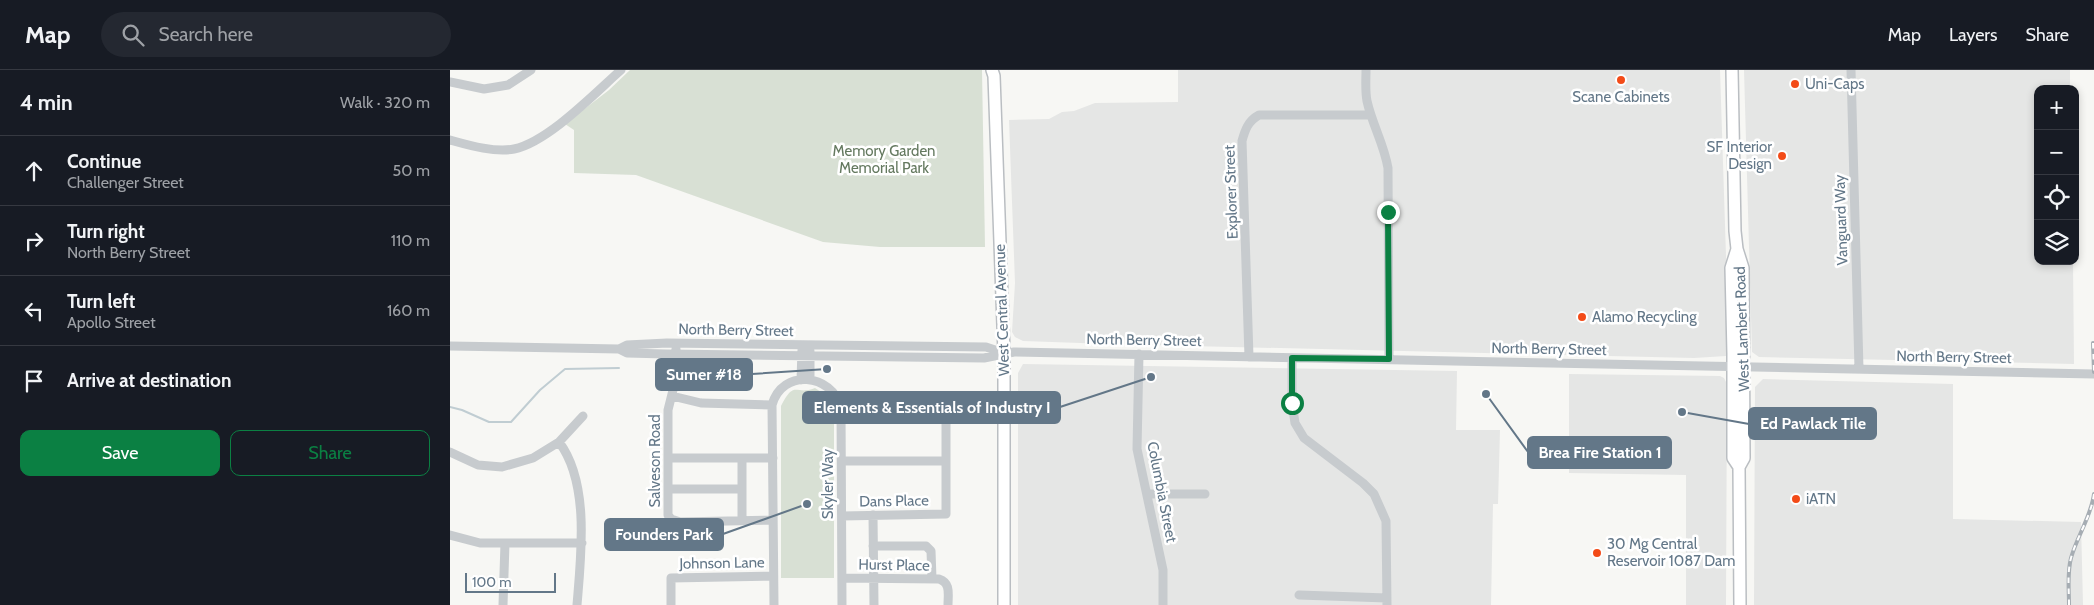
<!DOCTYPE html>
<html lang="en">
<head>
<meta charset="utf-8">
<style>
	:root { --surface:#171b24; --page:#242831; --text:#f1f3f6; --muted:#9ea1a6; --line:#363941; --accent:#0b8043 }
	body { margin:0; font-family:Cabin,sans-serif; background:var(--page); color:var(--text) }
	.controls { position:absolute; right:15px; top:15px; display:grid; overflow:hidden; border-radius:10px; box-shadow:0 2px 8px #0003 }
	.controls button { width:45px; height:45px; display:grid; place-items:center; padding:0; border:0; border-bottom:1px solid var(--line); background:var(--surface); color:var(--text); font:25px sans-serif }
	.scale { position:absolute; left:15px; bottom:12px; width:91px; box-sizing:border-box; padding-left:5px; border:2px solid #637788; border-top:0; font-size:14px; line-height:18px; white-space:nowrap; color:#637788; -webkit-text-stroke:4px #fff; paint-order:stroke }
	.stop { position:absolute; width:15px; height:15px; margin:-11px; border:4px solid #0b8043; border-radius:50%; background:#fff }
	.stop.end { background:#0b8043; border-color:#fff; box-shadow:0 1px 5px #0008 }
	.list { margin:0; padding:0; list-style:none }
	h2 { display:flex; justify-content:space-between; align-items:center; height:65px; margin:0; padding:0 20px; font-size:21px }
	h2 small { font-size:16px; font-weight:400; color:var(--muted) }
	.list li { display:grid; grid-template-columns:32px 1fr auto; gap:15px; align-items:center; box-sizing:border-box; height:70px; padding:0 20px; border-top:1px solid var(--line) }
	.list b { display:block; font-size:19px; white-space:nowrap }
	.list p { margin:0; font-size:16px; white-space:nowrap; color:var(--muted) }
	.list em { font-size:16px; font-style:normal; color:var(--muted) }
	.actions { display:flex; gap:10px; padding:15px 20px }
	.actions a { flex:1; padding:11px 0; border:1px solid var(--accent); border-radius:10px; text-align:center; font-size:18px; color:var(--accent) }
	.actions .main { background:var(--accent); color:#fff }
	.icon { flex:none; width:28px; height:28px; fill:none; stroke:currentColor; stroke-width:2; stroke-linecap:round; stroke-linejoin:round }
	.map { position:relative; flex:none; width:1644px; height:535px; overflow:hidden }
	header { display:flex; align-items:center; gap:30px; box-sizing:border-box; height:70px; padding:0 25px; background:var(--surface); border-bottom:1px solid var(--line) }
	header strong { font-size:24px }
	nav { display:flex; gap:28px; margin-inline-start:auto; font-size:18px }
	.search { width:350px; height:45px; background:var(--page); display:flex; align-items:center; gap:12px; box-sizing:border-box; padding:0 18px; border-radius:28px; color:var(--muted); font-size:19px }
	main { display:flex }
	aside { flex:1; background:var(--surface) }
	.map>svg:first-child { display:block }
	.built { fill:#e5e6e5 }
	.green { fill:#d8e0d4 }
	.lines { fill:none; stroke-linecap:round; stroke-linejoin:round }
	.stream { stroke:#c0cdd2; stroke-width:2 }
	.major-casing { stroke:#babec2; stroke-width:14 }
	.minor { stroke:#c7cbce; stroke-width:9 }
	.major { stroke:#fff; stroke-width:11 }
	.rail-casing { stroke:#a6adb3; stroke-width:4 }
	.rail { stroke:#fff; stroke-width:2; stroke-dasharray:5.5; stroke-linecap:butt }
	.route { stroke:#0b8043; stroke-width:6 }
	.poi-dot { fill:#f34b18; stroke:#fff; stroke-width:2 }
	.labels { text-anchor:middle; stroke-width:5; stroke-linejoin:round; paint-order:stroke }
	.poi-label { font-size:15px; fill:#637788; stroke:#fff; text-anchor:start }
	.park-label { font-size:15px; fill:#64795f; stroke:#fff }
	.street-label { font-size:15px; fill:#637788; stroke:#fff }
	.leader { fill:none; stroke:#637788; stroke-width:2 }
	.callout-dot { fill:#637788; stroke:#fff; stroke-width:2 }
	.callout { fill:#637788; stroke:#637788; stroke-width:2 }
	.callout-label { font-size:16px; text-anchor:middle; font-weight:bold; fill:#fff }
</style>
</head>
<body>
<header>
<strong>Map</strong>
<div class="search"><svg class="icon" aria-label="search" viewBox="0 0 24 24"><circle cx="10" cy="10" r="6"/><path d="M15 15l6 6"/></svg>Search here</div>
<nav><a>Map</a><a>Layers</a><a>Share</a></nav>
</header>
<main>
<aside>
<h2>4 min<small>Walk · 320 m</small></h2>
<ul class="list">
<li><svg class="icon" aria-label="ahead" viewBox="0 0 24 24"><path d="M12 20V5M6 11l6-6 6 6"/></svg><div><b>Continue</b><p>Challenger Street</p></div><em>50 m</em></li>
<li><svg class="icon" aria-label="right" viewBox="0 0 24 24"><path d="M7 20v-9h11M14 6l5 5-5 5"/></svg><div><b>Turn right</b><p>North Berry Street</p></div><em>110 m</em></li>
<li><svg class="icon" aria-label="left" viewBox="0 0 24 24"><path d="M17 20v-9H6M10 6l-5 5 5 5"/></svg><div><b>Turn left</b><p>Apollo Street</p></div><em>160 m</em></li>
<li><svg class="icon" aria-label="arrive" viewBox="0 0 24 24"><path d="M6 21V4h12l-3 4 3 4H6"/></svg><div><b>Arrive at destination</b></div></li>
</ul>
<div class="actions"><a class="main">Save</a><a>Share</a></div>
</aside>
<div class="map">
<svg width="1644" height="535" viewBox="0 0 1644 535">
	<rect width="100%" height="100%" fill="#f7f7f4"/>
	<path class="built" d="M728,0H1270L1279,279L1276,286L1244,288L659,274L573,271L565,267L562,262L565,213L559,50L599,49L612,42L624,41L645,33L728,32Z
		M1294,0H1620V19H1588V191H1623L1624,294L1309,287L1302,282Z
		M573,294L1007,301L1006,360H1050L1048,434H1043L1041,535H568V303Z
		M1119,304L1270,306L1274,308L1277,314L1276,535H1236V405L1119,403Z
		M1313,309L1503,314V449L1631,452L1633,535H1304L1305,317Z"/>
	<path class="green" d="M180,0H532L535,177H430L373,172L186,105L124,103V60L115,54L159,20Z
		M365,318L377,326L384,342V508H331V336C345,309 345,326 365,318Z"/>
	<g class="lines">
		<path class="stream" d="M0,337L12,340L39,352H61L90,320L115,299L169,298"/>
		<defs>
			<path id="major" d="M542,0L544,6L554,283V535
				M1282,0L1285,161L1287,179L1293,198L1294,388L1289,397
				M1287,179L1281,198L1283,284V388L1289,397L1290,535"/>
		</defs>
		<use href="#major" class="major-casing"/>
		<path class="minor" d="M916,0C916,10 915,21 917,31C922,54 934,74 938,98L939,289
			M1401,0L1409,299
			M0,12L34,19L58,15L81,0
			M0,70C18,75 45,83 64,79C98,72 145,23 171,0
			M0,276L169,279L177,283L216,284L534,288L564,282L1644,304
			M169,279L177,275L217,273L536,277L554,283
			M226,279V308L218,340V445L221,449L230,452L323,450
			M360,281V310
			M689,284L687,379L713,500V535
			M799,287L792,71C795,60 798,51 809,45H920
			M842,288V333L845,353L854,368L913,413L924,424L936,451L937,535
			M351,310L352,280
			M222,326L251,333L322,335
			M391,338L490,337L496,342V444L392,446
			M109,372C140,413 131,486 127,535
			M0,382L28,395L52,397L83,388L109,372L133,346
			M218,388H323
			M392,391H496
			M219,419H292
			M697,424H755
			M423,445L424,535
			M292,450V388
			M0,465L30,473H132
			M423,476H476L481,481L482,509
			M392,508L489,509C501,513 498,524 498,535
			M849,525L937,528
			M53,535L55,473
			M221,535V508L323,506
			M324,535L322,335C332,298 382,303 391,338L392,535"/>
		<use href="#major" class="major"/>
		<defs>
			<path id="rail" d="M1643,273L1644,302
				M1619,535C1619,519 1617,503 1621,488C1627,466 1641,447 1644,424"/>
		</defs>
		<use href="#rail" class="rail-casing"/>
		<use href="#rail" class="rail"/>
	</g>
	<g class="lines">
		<path class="route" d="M842,333V288L939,289L938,142"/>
	</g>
	<g class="poi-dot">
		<circle cx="1171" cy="10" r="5"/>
		<circle cx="1345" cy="14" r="5"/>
		<circle cx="1332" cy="86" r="5"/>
		<circle cx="1132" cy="247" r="5"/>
		<circle cx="1346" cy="429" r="5"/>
		<circle cx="1147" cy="483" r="5"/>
	</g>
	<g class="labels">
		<g class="poi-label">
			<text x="1355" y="19">Uni-Caps</text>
			<text x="1171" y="32" text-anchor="middle">Scane Cabinets</text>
			<text x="1322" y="82" text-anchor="end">SF Interior<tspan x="1322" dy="17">Design</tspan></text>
			<text x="1142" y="252">Alamo Recycling</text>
			<text x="1356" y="434">iATN</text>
			<text x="1157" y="479">30 Mg Central<tspan x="1157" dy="17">Reservoir 1087 Dam</tspan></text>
		</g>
		<g class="park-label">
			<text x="434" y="86">Memory Garden<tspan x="434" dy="17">Memorial Park</tspan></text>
		</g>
		<g class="street-label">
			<text transform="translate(781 122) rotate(-92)" y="5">Explorer Street</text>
			<text transform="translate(1391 150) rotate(-92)" y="5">Vanguard Way</text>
			<text transform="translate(552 240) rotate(-92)" y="5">West Central Avenue</text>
			<text transform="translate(1292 259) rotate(-92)" y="5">West Lambert Road</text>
			<text transform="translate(286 260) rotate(1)" y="5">North Berry Street</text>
			<text transform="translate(694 270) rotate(1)" y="5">North Berry Street</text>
			<text transform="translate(1099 279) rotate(1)" y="5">North Berry Street</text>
			<text transform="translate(1504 287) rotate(1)" y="5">North Berry Street</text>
			<text transform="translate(205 391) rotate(-90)" y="5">Salveson Road</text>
			<text transform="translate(378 414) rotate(-90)" y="5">Skyler Way</text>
			<text transform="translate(712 422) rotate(79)" y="5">Columbia Street</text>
			<text transform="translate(444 431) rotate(-1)" y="5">Dans Place</text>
			<text transform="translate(272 493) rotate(-1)" y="5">Johnson Lane</text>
			<text transform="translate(444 495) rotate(1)" y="5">Hurst Place</text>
		</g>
	</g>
	<path class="leader" d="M377 299L302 304M701 307L610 337M1232 342L1299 354M1036 324L1078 382M357 434L273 464"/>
	<g class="callout-dot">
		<circle cx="377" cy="299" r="5"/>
		<circle cx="701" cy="307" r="5"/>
		<circle cx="1232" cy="342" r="5"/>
		<circle cx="1036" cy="324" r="5"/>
		<circle cx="357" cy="434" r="5"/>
	</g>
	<g class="callout">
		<rect x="206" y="289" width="96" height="31" rx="5"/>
		<rect x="353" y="322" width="257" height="31" rx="5"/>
		<rect x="1299" y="338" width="127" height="31" rx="5"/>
		<rect x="1078" y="367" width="143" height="31" rx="5"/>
		<rect x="155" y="449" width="118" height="31" rx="5"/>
	</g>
	<g class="callout-label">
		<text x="254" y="310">Sumer #18</text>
		<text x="482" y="343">Elements &amp; Essentials of Industry I</text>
		<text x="1363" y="359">Ed Pawlack Tile</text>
		<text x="1150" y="388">Brea Fire Station 1</text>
		<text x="214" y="470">Founders Park</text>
	</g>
</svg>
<div class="controls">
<button>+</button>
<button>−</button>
<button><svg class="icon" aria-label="locate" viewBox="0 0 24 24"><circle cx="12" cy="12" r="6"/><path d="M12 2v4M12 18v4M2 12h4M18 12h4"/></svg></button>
<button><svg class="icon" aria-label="layers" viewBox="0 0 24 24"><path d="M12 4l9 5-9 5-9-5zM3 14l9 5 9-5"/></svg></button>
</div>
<div class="scale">100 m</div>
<div class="stop" style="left:842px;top:333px"></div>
<div class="stop end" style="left:938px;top:142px"></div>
</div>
</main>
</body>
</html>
